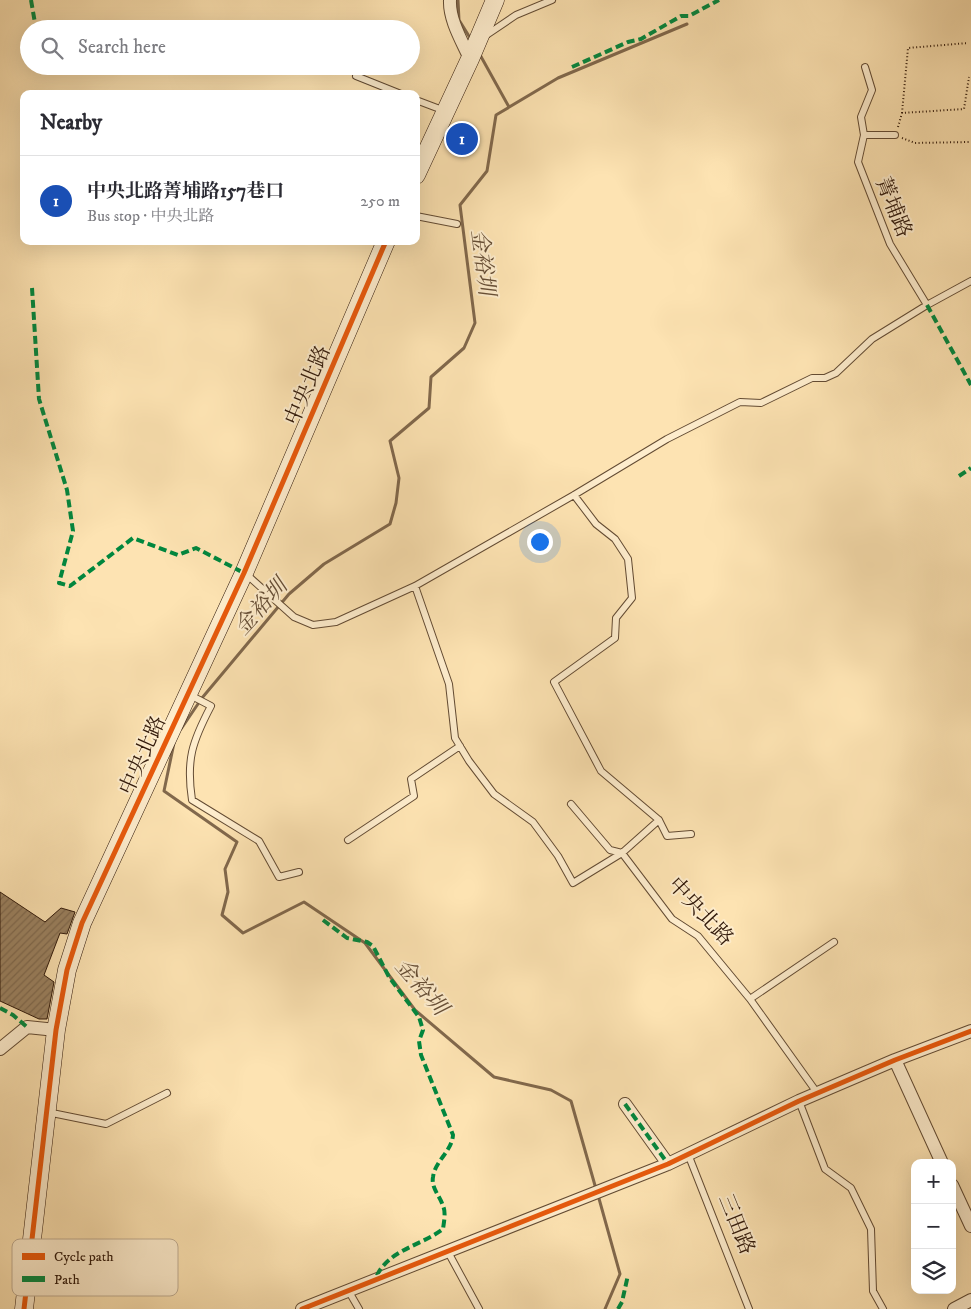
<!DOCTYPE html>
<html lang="en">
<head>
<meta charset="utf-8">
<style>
	:root { --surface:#fff; --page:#f7f7f7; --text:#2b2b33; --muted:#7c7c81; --line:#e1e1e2; --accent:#db2777 }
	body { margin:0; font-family:"IM FELL DW Pica","Noto Serif TC",serif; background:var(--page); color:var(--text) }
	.controls { position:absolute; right:15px; bottom:15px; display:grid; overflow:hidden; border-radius:10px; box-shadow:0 5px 20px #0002 }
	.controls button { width:45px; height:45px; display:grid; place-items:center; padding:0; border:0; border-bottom:1px solid var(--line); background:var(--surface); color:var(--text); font:25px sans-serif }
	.you { position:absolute; left:539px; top:541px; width:18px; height:18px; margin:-12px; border:4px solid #fff; border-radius:50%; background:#1a73e8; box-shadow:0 0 0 8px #1a73e833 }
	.badge { display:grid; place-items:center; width:32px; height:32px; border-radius:50%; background:var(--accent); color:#fff; font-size:16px; font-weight:700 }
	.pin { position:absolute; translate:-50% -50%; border:2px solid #fff; box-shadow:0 1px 5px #0006 }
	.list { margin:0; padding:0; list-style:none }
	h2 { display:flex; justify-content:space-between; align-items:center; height:65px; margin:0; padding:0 20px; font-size:21px }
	h2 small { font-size:16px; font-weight:400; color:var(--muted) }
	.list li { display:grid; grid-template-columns:32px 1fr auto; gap:15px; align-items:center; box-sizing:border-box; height:90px; padding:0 20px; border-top:1px solid var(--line) }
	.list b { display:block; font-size:19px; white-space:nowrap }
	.list p { margin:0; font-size:16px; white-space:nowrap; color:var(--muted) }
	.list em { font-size:16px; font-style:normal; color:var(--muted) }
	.icon { flex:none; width:28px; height:28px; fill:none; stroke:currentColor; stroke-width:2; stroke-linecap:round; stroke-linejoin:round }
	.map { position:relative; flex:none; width:971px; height:1309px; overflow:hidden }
	.search { position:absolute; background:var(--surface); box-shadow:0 5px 20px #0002; left:20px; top:20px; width:400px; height:55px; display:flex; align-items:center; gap:12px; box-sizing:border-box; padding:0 18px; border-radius:28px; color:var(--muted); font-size:19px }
	.panel { position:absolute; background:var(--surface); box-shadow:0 5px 20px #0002; left:20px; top:90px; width:400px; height:155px; border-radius:10px }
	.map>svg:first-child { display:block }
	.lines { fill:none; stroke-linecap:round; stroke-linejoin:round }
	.stream { stroke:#81684c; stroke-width:3 }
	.building { fill:url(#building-hatch); stroke:#301809 }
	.lane-casing { stroke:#634b33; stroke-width:8 }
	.street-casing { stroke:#634b33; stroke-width:14 }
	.secondary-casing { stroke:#301809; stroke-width:19 }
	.path { stroke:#301809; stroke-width:2; stroke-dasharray:1 2.5; stroke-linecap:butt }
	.lane { stroke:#feedcd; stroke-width:6 }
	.street { stroke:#feedcd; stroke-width:12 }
	.secondary { stroke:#feedcd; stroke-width:18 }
	.quiet { stroke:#00873e; stroke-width:4; stroke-dasharray:8 4; stroke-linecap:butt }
	.cycleway-casing { stroke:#feedcd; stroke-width:8 }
	.cycleway { stroke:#e8590c; stroke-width:5 }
	.labels { text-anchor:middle; stroke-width:4; stroke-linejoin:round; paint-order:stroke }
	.street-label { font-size:21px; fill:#301809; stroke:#feedcd }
	.water-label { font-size:22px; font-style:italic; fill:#664e36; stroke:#feedcd }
	.key { fill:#feedcd; stroke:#c0ad92; stroke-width:1 }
	.key-label { font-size:14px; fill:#301809 }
</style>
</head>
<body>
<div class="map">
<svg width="971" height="1309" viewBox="0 0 971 1309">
	<defs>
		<pattern id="building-hatch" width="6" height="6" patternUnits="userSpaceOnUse" patternTransform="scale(1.25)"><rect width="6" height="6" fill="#9b8261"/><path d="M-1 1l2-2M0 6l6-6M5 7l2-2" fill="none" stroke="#7f694e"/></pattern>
	</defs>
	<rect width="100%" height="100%" fill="#fde3b2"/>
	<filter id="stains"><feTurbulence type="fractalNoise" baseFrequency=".004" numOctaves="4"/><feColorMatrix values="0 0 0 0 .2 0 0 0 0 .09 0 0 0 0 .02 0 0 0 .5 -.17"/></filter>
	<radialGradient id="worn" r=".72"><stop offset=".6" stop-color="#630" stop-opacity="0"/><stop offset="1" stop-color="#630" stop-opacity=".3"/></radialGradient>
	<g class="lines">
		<path class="stream" d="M458,0L459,20L472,41
			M479,53L509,107
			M181,729L202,698L289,594L324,564L390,524L396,503L399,478L390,441L429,408L431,377L464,348L475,323L460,205L487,171L496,115L558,78L687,24
			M174,743L164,791L237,842L225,869L228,892L222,915L243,933L304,902L365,943L415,1010L494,1077L551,1090L571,1101L596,1189
			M598,1195L620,1274L605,1309"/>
	</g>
	<path class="building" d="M0,892L45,922L61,908L75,912L67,934L60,933L44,975L54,982L47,1019H39L0,1001Z"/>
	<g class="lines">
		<defs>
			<path id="lane" d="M485,36L516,15L552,0
				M865,67L872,90L861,117L864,135L858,162L890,244L927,305
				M356,76L401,94
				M416,100L445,111
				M864,135H895
				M416,216L457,224
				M246,574L294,617L313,625L336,622L415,586L574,495L667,439L740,402L761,403L812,378H825L836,373L872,339L927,305L971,281
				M415,586L449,684L455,738L469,761L494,794L533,822L558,856L573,883L622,853L672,919L698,936L750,999L818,1094
				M188,694L211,706C192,742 186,760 192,800L259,841L279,877L299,872
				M571,804L610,850L622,853L659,820L601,771L554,682L615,638L616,618L632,598L628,559L615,539L596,524L574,495
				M659,820L667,836L691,834
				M348,840L414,796L411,779L460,746
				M750,999L834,942
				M799,1101L825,1169L851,1188L871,1229L873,1291L883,1309
				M47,1112L106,1124L167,1093
				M688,1154L749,1309
				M448,1252L479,1309
				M348,1290L359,1309"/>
			<path id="street" d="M450,0C449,20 462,41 470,59
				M0,1049L27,1027L56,1030
				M895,1060L942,1163
				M625,1104L668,1164
				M952,1185L971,1226
				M302,1309L668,1164L799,1101L895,1060L971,1031
				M954,1309L971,1300"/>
			<path id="secondary" d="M416,175L470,59L495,0
				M24,1309L56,1030L67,970L82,923L244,573L386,241"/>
		</defs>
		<use href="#lane" class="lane-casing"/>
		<use href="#street" class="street-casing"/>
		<use href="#secondary" class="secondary-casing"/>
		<path class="path" d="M902,113L908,48L968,43
			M898,127L902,113L964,109L969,77
			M902,138L915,143L971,142"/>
		<use href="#lane" class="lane"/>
		<use href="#street" class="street"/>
		<use href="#secondary" class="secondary"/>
		<path class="quiet" d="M31,0L36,29
			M572,67L628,42L641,39L681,16H689L719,0
			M32,288L39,399L67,490L73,531L59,583L70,586L133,538L178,555L196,548L244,573
			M927,305L971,385
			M959,476L971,468
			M323,920L347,938L367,942L373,946L389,977L419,1017L423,1030L419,1041L421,1055L453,1135C452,1151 435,1161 433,1177C431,1188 440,1196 443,1206C446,1212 444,1222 443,1229C419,1247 386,1250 375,1280
			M0,1008L13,1015L27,1027
			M625,1104L668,1164
			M618,1309L622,1302L628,1275"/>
		<defs>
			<path id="cycleway" d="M24,1309L56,1030L67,970L82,923L244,573L386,241
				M302,1309L668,1164L799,1101L895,1060L971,1031"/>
		</defs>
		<use href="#cycleway" class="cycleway-casing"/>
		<use href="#cycleway" class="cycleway"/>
	</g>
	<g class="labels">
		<g class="street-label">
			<text transform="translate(894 207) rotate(68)" y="7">菁埔路</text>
			<text transform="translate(307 385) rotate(-67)" y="7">中央北路</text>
			<text transform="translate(142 755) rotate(-66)" y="7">中央北路</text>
			<text transform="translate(701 911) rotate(47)" y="7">中央北路</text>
			<text transform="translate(737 1224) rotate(68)" y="7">三田路</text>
		</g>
		<g class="water-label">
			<text transform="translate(484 262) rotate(83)" y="8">金裕圳</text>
			<text transform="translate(260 606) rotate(-48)" y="8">金裕圳</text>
			<text transform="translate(422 986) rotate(49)" y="8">金裕圳</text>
		</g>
	</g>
	<rect x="12" y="1239" width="166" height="57" rx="8" class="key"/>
	<rect x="22" y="1253" width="23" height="7" fill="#e8590c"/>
	<rect x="22" y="1276" width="23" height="6" fill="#00873e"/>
	<g class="key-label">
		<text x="54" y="1261">Cycle path</text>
		<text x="54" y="1284">Path</text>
	</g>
	<rect width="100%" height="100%" filter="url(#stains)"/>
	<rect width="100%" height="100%" fill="url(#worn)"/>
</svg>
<div class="controls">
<button>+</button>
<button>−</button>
<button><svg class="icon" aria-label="layers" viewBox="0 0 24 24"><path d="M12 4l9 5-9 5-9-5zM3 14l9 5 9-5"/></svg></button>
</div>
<div class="you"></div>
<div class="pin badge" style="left:462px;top:139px;background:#1a4fb4">1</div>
<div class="search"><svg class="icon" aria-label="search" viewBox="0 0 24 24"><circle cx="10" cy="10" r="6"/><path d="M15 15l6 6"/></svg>Search here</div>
<section class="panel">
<h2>Nearby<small></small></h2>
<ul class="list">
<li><span class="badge" style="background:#1a4fb4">1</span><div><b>中央北路菁埔路157巷口</b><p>Bus stop · 中央北路</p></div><em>250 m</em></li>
</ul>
</section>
</div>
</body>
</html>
